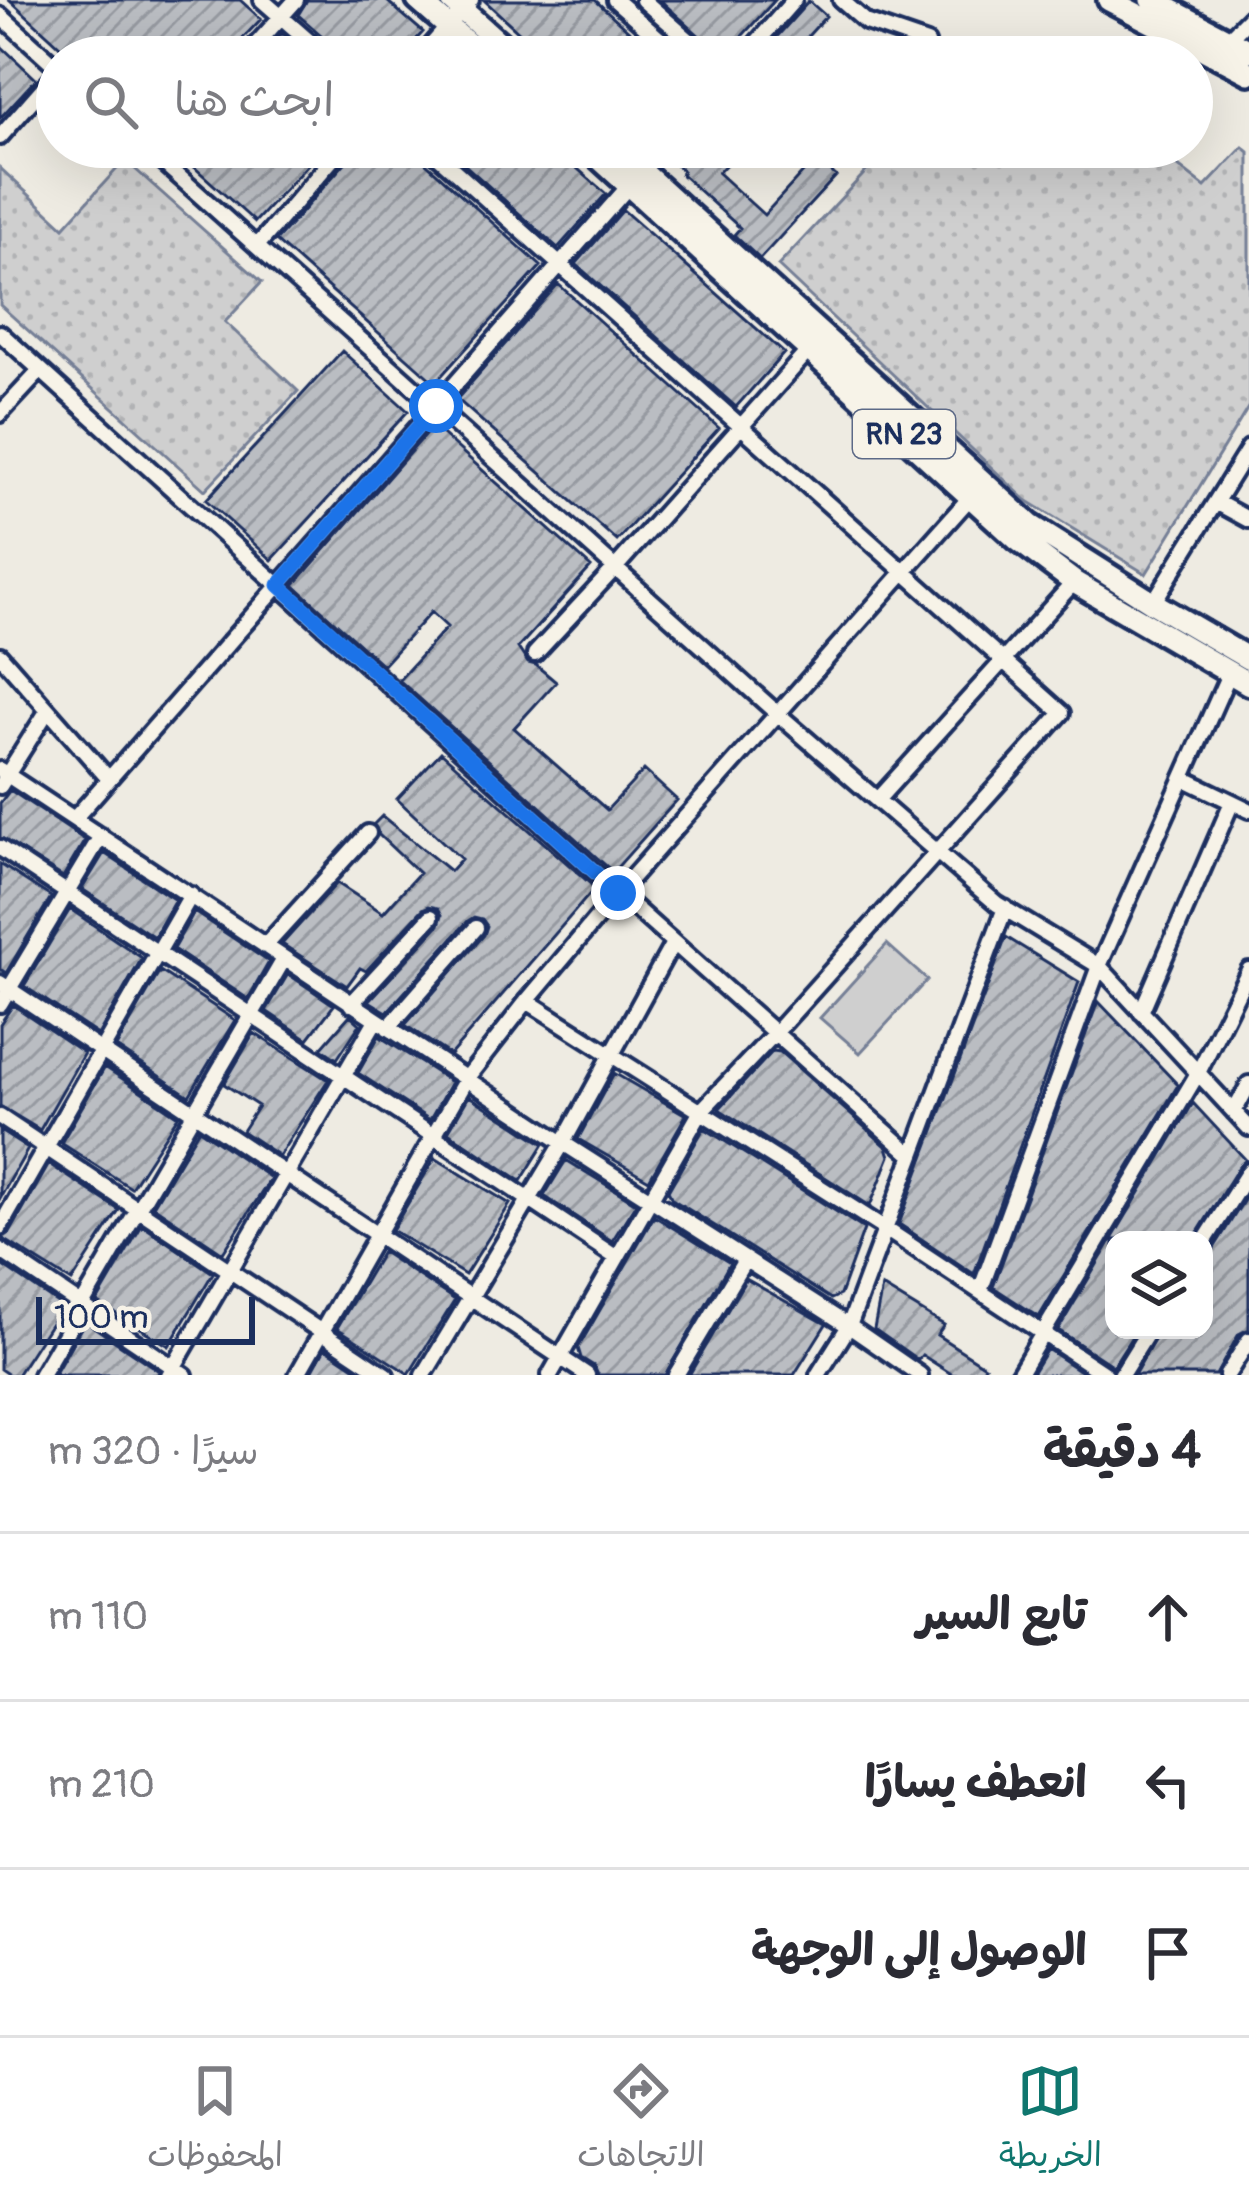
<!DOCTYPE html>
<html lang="ar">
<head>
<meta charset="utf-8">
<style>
	:root { --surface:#fff; --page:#f7f7f7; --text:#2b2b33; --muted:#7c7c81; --line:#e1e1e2; --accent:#0f766e }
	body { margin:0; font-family:Pangolin,"Playpen Sans Arabic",sans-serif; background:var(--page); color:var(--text); direction:rtl }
	.controls { position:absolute; right:36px; bottom:36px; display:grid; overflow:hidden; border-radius:24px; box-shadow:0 12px 48px #0002 }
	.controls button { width:108px; height:108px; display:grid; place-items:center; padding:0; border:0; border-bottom:3px solid var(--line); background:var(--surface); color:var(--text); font:60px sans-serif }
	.scale { position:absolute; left:36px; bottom:30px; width:219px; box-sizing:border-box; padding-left:12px; border:6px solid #1b2f5e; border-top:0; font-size:33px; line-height:42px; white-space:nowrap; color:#1b2f5e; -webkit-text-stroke:9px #f7f3e8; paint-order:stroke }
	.stop { position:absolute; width:36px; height:36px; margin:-27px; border:9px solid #1a73e8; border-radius:50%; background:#fff }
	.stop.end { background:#1a73e8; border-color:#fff; box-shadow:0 3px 12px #0008 }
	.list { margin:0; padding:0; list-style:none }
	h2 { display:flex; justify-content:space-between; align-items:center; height:156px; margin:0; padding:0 48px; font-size:51px }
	h2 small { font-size:39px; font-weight:400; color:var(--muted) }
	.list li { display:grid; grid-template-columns:78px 1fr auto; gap:36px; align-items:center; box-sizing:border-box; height:168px; padding:0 48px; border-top:3px solid var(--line) }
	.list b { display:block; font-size:45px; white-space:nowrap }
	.list em { font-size:39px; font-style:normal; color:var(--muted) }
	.icon { flex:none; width:66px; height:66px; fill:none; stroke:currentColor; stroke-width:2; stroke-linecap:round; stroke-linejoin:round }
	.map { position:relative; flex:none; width:1249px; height:1375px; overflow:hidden; direction:ltr }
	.search { position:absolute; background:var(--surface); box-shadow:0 12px 48px #0002; left:36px; right:36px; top:36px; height:132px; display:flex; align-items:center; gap:30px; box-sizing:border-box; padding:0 42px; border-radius:66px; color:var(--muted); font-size:45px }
	.sheet { height:660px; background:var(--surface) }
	nav { display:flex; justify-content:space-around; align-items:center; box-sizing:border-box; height:168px; border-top:3px solid var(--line); background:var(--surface); font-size:33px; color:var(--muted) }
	nav a { display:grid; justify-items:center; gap:6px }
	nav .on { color:var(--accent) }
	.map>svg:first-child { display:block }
	.grass { fill:#cfcfcf; stroke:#757f96; stroke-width:3 }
	.park { fill:url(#park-dots); stroke:#757f96; stroke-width:3 }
	.building { fill:url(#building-hatch); stroke:#1b2f5e; stroke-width:3 }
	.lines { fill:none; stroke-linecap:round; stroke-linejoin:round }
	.street-casing { stroke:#1b2f5e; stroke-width:22 }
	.secondary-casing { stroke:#1b2f5e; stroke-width:30 }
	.primary-casing { stroke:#1b2f5e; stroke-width:30 }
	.street { stroke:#f7f3e8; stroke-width:14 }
	.secondary { stroke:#f7f3e8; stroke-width:21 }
	.primary { stroke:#f7f3e8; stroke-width:21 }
	.route { stroke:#1a73e8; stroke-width:15 }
	.labels { text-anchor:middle; stroke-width:10; stroke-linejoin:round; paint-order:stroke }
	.shield { fill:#f7f3e8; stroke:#5d6a87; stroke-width:3 }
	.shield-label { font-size:30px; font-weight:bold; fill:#1b2f5e }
</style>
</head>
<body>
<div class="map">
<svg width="1249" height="1375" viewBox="0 0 1249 1375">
	<defs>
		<pattern id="park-dots" width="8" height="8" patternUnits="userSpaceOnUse" patternTransform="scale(3)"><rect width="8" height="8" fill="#cfcfcf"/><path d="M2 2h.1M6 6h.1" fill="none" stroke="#b1b2b4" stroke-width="1.8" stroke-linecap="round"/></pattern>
		<pattern id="building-hatch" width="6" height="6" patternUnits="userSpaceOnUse" patternTransform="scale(3)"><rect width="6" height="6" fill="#babdc2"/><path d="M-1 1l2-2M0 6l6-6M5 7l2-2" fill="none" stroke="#969aa1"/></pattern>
	</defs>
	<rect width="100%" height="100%" fill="#eeebe2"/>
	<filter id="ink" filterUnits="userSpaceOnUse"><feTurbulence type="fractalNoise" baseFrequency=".00833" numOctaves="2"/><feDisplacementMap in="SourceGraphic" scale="24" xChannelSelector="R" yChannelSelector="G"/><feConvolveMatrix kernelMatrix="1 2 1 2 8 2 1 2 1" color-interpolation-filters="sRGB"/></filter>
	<g filter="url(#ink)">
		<path class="grass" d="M887,944L927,980L860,1053L820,1018Z"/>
		<path class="park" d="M889,147H1154L1205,187L1243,147L1249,152V406L1146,574L1026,500L778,266Z
			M125,160L262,282L225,322L298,391L205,490L0,305V168L64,227Z"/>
		<path class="building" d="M10,0H240L261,19L225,57H72Z
			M307,0H386L423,32L400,57H346L298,15Z
			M484,0H595L657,57H546Z
			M660,0H775L723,57Z
			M809,1L826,16L789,57H773L765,50Z
			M282,33L310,57H260Z
			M0,45L36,79L0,118Z
			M172,147H324L255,222Z
			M359,147H408L541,266L435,383L276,241Z
			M445,147H553L606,194L558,248Z
			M679,147H742L718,173L764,215L816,158L836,176L760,259L734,235L740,228L681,174L683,171L669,158Z
			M623,210L784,353L736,407L576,264Z
			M558,284L719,428L617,541L457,399Z
			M342,351L408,411L272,560L206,500Z
			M433,426L591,567L518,648L528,663L536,665L556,682L514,728L607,810L644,770L677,800L613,872L399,680L447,627L431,612L383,665L294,585Z
			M441,752L595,888L450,1055L405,1025L484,935L487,926L482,919L474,917L468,921L387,1012L369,1001L439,925L442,915L438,908L429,906L423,909L366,971L360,968L347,986L282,944L337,883L383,913L419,873L379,835L374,824L382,816L450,871L461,859L397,799Z
			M10,790L85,840L63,877L0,837V803Z
			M104,853L175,900L154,937L82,889Z
			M0,864L51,897L6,973L0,969Z
			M70,909L142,958L98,1035L24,986Z
			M194,912L269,962L248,999L173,949Z
			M1006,937L1079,982L974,1274L899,1224Z
			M160,971L235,1020L189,1096L116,1047Z
			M288,974L334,1005L308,1039L266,1011Z
			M1098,1001L1178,1085L1039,1317L993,1287Z
			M13,1005L84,1053L40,1130L0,1106V1024Z
			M350,1015L360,1024L337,1059L321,1048Z
			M254,1033L328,1080L279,1156L242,1131L258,1106L224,1084Z
			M379,1036L451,1082L430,1120L358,1073Z
			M773,1051L780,1052L887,1147L890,1156L870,1206L719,1109Z
			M105,1067L178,1116L131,1188L61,1143Z
			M614,1073L686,1115L649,1180L578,1139Z
			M469,1096L544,1144L521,1181L448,1132Z
			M1193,1103L1246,1160L1240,1165L1193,1240H1114V1330H1136L1113,1366L1058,1330Z
			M704,1128L864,1229L840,1295L831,1299L672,1199L668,1191Z
			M199,1129L271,1178L223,1253L153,1206Z
			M0,1131L28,1149L0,1198Z
			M435,1158L510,1204L465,1275L392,1230Z
			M566,1160L636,1203L612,1241L544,1196Z
			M49,1164L119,1210L72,1282L2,1238L10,1233Z
			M1249,1192V1329L1239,1334L1216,1375H1134L1160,1330H1204V1253L1214,1248Z
			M654,1216L730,1263L665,1375H598L594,1366L581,1358L578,1348Z
			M142,1225L213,1273L169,1346L97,1302Z
			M382,1252L455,1300L409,1374L337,1328Z
			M0,1264L62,1306L17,1375H9L0,1369Z
			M746,1279L826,1324L794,1375H689Z
			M882,1287L944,1325L937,1335L985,1366L979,1375H953L922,1355L918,1360L874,1329Z
			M85,1321L159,1371L158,1375H54Z
			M325,1348L333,1353L366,1375H310Z
			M1047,1349L1086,1375H1031Z"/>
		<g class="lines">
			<defs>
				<path id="street" d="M262,0L327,57
					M615,0L680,57
					M643,0L708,57
					M841,0L866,22L927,43
					M0,15L57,67
					M1223,44L1249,18
					M245,57L296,0
					M421,57L471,0
					M744,57L794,0
					M0,137L57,72
					M146,147L779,715L997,904L1099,966L1249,1128
					M428,147L1062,713L775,1033L701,1111L550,1375
					M257,246L343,147
					M0,333L618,893L911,1154
					M0,414L41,370
					M1216,502L1249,520
					M1153,603L1249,448
					M535,654L615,568L810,349
					M0,655L108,778
					M0,770L563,1143L849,1326L920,1375
					M1183,778L1249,810
					M0,786L48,710
					M877,800L1074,582
					M74,819L663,147
					M0,848L617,1258
					M265,946L368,833
					M0,983L587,1375
					M527,1001L884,1228L1106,1375
					M0,1004L101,836
					M351,1004L431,917
					M1141,1012L1232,802
					M388,1028L476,928
					M1234,1112L1249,1084
					M0,1117L386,1375
					M0,1227L191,895
					M1204,1242L1249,1171
					M0,1250L185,1375
					M980,1291L1099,966L1229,674
					M41,1375L284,959
					M169,1375L376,1020
					M297,1375L466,1079L527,1001L618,893L974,493
					M424,1375L563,1143L673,943
					M676,1375L745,1260
					M818,1375L849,1326L1005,908
					M1018,1375L1198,1073L1249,970
					M1121,1375L1149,1330
					M1227,1375L1249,1340"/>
				<path id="secondary" d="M1109,0L1249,73
					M1152,0L1249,51"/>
				<path id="primary" d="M418,0L483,57
					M451,0L515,57
					M587,147L1017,539L1074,582L1249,684
					M615,147L1030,525L1153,603L1249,659"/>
			</defs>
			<use href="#street" class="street-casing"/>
			<use href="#secondary" class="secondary-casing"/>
			<use href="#primary" class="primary-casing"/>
			<use href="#street" class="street"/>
			<use href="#secondary" class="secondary"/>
			<use href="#primary" class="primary"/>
		</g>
	</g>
	<g class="lines" filter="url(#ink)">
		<path class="route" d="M436,406L279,585L618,893"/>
	</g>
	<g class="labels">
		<rect class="shield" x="853" y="410" width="102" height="48" rx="9"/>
		<g class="shield-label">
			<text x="904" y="444">RN 23</text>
		</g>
	</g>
</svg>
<div class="controls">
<button><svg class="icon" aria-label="layers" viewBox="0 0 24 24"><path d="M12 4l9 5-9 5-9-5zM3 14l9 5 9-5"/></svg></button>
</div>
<div class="scale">100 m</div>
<div class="stop" style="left:436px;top:406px"></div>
<div class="stop end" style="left:618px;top:893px"></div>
<div class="search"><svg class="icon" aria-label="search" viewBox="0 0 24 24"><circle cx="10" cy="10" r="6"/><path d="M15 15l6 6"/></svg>ابحث هنا</div>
</div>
<section class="sheet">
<h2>4 دقيقة<small>سيرًا · 320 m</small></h2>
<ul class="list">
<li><svg class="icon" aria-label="ahead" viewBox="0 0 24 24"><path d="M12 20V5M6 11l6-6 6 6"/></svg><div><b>تابع السير</b></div><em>110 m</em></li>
<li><svg class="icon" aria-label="left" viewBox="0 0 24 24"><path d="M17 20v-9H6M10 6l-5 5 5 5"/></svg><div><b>انعطف يسارًا</b></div><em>210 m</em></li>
<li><svg class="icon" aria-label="arrive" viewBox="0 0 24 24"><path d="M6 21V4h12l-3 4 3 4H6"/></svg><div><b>الوصول إلى الوجهة</b></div></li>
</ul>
</section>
<nav>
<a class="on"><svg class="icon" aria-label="map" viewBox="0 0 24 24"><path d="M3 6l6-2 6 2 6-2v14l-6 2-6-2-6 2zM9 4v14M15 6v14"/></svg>الخريطة</a>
<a><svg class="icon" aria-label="directions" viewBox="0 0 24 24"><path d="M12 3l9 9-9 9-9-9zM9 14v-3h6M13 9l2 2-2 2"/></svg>الاتجاهات</a>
<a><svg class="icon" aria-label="saved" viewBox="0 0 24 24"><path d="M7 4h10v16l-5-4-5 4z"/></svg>المحفوظات</a>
</nav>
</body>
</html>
